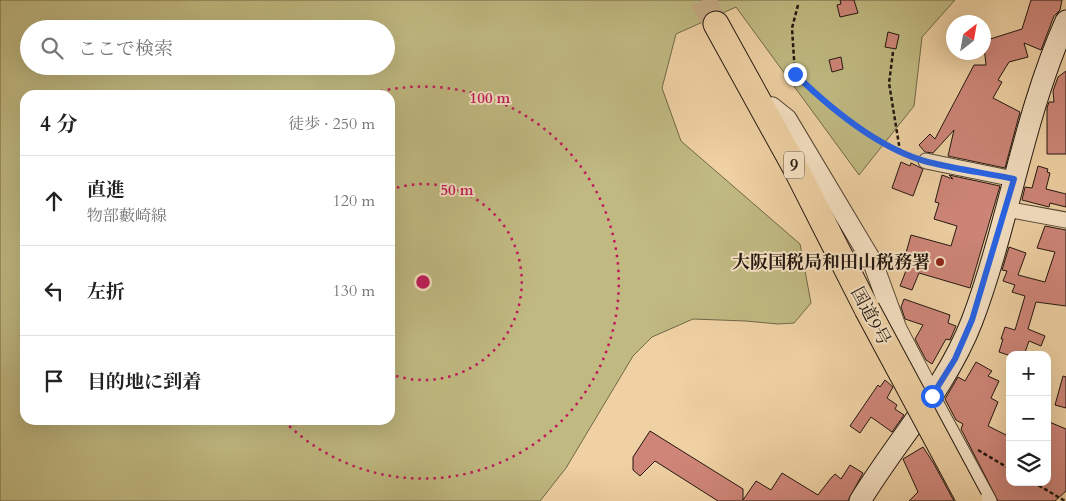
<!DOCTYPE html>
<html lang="ja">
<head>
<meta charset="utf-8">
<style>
	:root { --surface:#fff; --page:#f6f6f6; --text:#222; --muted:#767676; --line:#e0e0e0 }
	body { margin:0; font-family:Cardo,"Noto Serif JP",serif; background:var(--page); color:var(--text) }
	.controls { position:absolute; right:15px; bottom:15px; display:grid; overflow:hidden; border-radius:10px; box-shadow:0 5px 20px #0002 }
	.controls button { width:45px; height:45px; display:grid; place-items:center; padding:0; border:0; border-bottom:1px solid var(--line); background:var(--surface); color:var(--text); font:25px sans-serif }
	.compass { position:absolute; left:946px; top:15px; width:45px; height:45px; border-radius:50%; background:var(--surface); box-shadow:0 5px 20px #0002; rotate:31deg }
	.stop { position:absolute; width:15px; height:15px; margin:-11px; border:4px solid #2563eb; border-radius:50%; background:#fff }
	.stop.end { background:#2563eb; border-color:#fff; box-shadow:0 1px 5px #0008 }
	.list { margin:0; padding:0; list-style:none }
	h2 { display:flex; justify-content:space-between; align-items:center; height:65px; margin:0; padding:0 20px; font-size:21px }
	h2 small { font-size:16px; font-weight:400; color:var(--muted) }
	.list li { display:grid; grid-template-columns:32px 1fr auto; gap:15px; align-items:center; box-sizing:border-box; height:90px; padding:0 20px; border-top:1px solid var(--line) }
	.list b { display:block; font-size:19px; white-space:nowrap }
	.list p { margin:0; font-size:16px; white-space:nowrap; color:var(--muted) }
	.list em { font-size:16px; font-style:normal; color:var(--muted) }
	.icon { flex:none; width:28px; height:28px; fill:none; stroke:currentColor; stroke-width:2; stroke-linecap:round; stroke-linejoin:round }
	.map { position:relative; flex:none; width:1066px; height:501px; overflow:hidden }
	.search { position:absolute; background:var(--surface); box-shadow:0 5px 20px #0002; left:20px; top:20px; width:375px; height:55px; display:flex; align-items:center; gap:12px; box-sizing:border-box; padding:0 18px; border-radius:28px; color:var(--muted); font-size:19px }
	.panel { position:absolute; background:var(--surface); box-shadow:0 5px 20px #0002; left:20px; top:90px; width:375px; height:335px; border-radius:15px }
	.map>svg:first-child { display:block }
	.green { fill:#c0b981; stroke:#716848; fill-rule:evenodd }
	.building { fill:#cf8679; stroke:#221710 }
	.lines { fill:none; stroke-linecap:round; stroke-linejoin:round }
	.trunk-tunnel { stroke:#c6ac86; stroke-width:25; stroke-dasharray:25 12; stroke-linecap:butt }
	.minor-casing { stroke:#554635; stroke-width:17 }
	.tertiary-casing { stroke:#554635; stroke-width:21 }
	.secondary-casing { stroke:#221710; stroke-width:23 }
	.trunk-casing { stroke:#221710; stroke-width:27 }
	.path { stroke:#221710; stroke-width:2.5; stroke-dasharray:4 2.5; stroke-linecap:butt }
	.minor { stroke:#f5e1c3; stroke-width:15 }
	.tertiary { stroke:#f5e1c3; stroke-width:19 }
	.secondary { stroke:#f5e1c3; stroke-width:21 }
	.trunk { stroke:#efd1a3; stroke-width:25 }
	.trunk-bridge-casing { stroke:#221710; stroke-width:27; stroke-linecap:butt }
	.trunk-bridge { stroke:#efd1a3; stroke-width:25 }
	.route { stroke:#2563eb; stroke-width:6 }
	.ring { fill:none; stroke:#c2185b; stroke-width:2.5; stroke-dasharray:2.5 5 }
	.poi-dot { fill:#8f2418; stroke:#f5e1c3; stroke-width:2 }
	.labels { text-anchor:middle; stroke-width:4; stroke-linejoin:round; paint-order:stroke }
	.shield { fill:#f5e1c3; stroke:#615446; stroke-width:1 }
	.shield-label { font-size:16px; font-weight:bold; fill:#221710 }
	.poi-label { font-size:18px; font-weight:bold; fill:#221710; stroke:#f5e1c3; text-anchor:end }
	.street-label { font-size:18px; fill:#221710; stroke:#f5e1c3 }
	.centre { fill:#c2185b; stroke:#f5e1c3; stroke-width:2.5 }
	.ring-label { font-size:15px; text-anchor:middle; font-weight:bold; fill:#c2185b; stroke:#f5e1c3; stroke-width:4; stroke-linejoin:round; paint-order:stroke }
</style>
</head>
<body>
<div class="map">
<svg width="1066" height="501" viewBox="0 0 1066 501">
	<rect width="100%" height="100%" fill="#efd1a3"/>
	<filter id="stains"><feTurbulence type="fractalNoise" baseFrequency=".004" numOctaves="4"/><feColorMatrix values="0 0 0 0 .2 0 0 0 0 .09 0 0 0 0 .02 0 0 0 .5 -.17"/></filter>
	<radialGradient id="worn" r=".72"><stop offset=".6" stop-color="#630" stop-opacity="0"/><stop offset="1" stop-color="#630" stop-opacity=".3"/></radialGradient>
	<path class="green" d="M0,0H955L922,37L914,106L859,175L736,7L676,34L662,88L681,141L800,244L811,303L794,323L778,324L746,321L693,319L652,337L633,356L566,468L540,501H0ZM29,29H386V66H29ZM25,95H390V420H25Z"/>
	<path class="building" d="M840,0H854L858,13L840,17L837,5L841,4Z
		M1031,0H1062L1060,10L1054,16L1041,50L1024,43L1028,57L1009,62L998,80L1002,82L993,98L1020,112L1005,168L948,156L954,130L933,153L925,152L919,145L930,134L935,139L974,65H986L984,47L988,46L987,40L1022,29Z
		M888,32L899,35L896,49L885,47Z
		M841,57L843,69L832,72L829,60Z
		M1066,71V154H1047V108L1049,102H1054L1053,91L1058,77Z
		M901,162L910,166L911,163L923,169L913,196L892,188Z
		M1038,166L1048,169L1047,172L1050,173L1046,189L1066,194V207L1050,203L1049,207L1022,200L1025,187L1032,188Z
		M942,175L953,179L949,175L1000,186L970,288L919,273L912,290L900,286L907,268L902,267L911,235L951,246L957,226L934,219L939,203L935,202Z
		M1045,226L1066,230V306L1036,302L1028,329L1045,336L1041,346L1029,341L1024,355H1008L999,352L1003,339H1001L1005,327L1015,330L1025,296L1012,292L1015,285L1003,281L1007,271L1002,270L1009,247L1026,253L1018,275L1045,282L1055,252L1037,248Z
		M904,299L950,315L948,323L956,326L950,340L946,339L932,364L926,360L915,339L923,325L905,319L901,307Z
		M976,362L992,371L988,376L999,381L991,398L998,402L988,426L1010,437V482H1047V421L1066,429V491L1055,501H998L961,429L963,424L956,420L945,399L958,377L965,381Z
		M1063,376L1066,377V408L1055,405Z
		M885,380L893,387L887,398L897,405L895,409L904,415L892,432L871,417L860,433L850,426L878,385L880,387Z
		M650,431L743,489V500L756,481L771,490L782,473L818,495L831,478L835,474L841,479L850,465L863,473L848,501H718L655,461L640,476L633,470V457Z
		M923,447L934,464L954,501H909L918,492L903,459Z"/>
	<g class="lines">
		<path class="trunk-tunnel" d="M703,0L716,24"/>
		<defs>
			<path id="minor" d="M926,161L1014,179
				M1006,209L1066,220
				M932,396L989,501"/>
			<path id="tertiary" d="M763,112L772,107L787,119L873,263L897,329L932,396"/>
			<path id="secondary" d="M860,501C897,440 946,388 972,321C1009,223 1023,117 1066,21"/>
			<path id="trunk" d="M716,24L796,169L867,309"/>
		</defs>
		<use href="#minor" class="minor-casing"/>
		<use href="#tertiary" class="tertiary-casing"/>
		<use href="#secondary" class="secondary-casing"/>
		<use href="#trunk" class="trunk-casing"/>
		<path class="path" d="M798,5L792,28L795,74C830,108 868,138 913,156
			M893,52L889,83L900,151
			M978,450L1010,469
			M1033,482L1065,501"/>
		<use href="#minor" class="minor"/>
		<use href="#tertiary" class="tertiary"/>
		<use href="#secondary" class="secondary"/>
		<use href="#trunk" class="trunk"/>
		<defs>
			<path id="trunk-bridge" d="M867,309L970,501"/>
		</defs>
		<use href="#trunk-bridge" class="trunk-bridge-casing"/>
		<use href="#trunk-bridge" class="trunk-bridge"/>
	</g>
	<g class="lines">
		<path class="route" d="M795,74C831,109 879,149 928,162C956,169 985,173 1014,179L972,320L955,359L932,396"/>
	</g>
	<g class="ring">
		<path d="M390 190A98 98 0 1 1 390 374"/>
		<path d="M366 95A196 196 0 1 1 284 421"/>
	</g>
	<circle class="poi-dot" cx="940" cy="262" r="5"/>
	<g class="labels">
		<rect class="shield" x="784" y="151.5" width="20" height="27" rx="4"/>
		<g class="shield-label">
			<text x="794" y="171">9</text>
		</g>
		<g class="poi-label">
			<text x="930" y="268">大阪国税局和田山税務署</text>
		</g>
		<g class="street-label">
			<text transform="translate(871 316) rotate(62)" y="6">国道9号</text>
		</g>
	</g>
	<circle cx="423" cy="282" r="8" class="centre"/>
	<g class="ring-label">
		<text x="490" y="103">100 m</text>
		<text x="457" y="195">50 m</text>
	</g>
	<rect width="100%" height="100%" filter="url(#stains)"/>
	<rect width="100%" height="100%" fill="url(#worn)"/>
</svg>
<div class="controls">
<button>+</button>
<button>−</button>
<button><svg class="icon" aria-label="layers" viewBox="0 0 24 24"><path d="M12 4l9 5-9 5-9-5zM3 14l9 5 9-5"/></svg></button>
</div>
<svg class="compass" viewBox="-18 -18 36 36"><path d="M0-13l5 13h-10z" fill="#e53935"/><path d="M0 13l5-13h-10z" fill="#767676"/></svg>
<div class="stop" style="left:932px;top:396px"></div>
<div class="stop end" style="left:795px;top:74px"></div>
<div class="search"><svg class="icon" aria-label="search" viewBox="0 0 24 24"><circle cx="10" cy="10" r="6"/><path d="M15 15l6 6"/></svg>ここで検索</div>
<section class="panel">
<h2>4 分<small>徒歩 · 250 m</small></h2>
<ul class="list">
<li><svg class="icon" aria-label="ahead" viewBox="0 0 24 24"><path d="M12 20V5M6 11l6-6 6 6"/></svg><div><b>直進</b><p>物部藪崎線</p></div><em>120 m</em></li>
<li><svg class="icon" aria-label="left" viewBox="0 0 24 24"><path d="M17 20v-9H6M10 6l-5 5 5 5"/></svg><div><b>左折</b></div><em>130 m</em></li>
<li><svg class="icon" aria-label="arrive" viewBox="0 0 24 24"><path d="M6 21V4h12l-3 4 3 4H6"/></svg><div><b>目的地に到着</b></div></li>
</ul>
</section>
</div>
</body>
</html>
